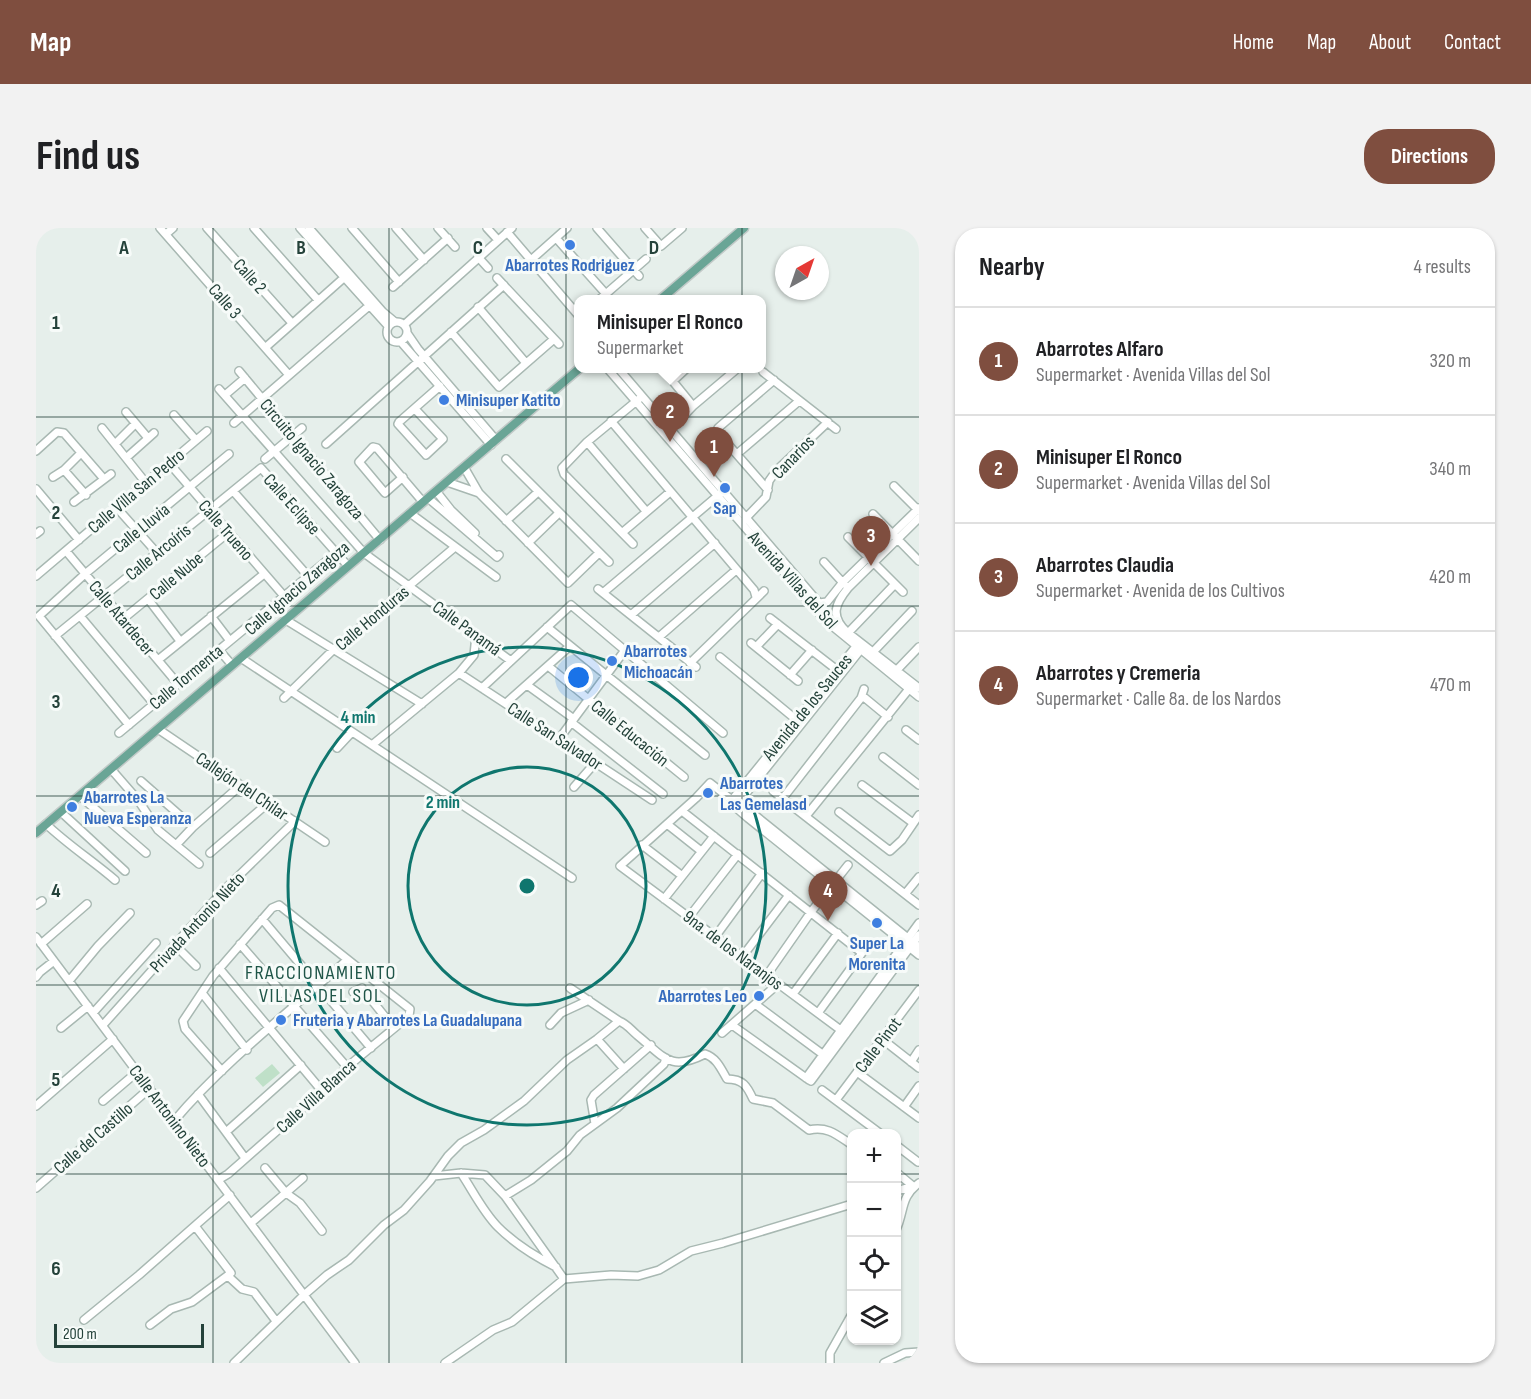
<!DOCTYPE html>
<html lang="en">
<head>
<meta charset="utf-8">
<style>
	:root { --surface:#fff; --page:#f2f2f2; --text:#202124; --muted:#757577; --line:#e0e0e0; --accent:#7f4e3f }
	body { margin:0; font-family:"Sofia Sans Condensed",sans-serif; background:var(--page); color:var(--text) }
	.controls { position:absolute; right:18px; bottom:18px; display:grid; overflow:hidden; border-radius:12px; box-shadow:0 2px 4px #0004 }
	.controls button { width:54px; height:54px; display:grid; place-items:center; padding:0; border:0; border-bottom:2px solid var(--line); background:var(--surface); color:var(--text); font:30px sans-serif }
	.compass { position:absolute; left:739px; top:18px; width:54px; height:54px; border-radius:50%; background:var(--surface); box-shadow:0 2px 4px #0004; rotate:40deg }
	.scale { position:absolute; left:18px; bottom:15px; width:150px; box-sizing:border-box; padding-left:6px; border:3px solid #24423a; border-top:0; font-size:16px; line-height:21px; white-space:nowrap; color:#24423a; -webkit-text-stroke:4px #f7fbf9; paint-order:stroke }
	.you { position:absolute; left:543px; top:450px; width:21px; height:21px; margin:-15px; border:4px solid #fff; border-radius:50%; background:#1a73e8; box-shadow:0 0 0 9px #1a73e833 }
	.badge { display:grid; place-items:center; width:39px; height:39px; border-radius:50%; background:var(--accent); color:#fff; font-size:20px; font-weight:700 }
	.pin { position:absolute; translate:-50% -50px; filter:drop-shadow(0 2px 3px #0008) }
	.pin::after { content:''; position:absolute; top:32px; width:21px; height:18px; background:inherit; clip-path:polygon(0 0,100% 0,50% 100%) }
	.popup { position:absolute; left:538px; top:67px; width:192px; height:78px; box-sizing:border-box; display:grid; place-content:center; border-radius:12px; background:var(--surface); filter:drop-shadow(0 2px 4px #0005); font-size:20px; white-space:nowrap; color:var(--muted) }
	.popup b { font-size:22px; color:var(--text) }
	.popup::after { content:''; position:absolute; left:50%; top:100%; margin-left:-12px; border:12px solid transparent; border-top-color:var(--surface) }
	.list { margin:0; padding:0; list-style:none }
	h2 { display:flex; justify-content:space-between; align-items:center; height:78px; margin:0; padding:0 24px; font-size:26px }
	h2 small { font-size:20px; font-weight:400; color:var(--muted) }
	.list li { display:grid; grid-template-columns:39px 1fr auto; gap:18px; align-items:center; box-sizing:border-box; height:108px; padding:0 24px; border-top:2px solid var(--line) }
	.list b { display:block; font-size:22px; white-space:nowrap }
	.list p { margin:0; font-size:20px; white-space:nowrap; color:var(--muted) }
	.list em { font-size:20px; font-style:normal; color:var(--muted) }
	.icon { flex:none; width:33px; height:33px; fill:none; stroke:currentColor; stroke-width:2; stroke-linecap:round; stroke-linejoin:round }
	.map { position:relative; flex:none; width:883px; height:1135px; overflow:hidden; border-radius:24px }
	header { display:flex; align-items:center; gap:36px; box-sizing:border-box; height:84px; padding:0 30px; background:var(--accent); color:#fff }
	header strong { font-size:28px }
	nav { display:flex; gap:33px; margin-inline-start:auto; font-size:21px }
	.intro { display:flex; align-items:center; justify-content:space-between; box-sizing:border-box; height:144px; padding:0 36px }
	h1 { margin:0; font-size:42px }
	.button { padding:15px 27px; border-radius:24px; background:var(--accent); color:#fff; font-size:21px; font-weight:700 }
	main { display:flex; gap:36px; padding:0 36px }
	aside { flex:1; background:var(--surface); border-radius:24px; box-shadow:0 2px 4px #0004 }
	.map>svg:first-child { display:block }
	.green { fill:#bfe0c8 }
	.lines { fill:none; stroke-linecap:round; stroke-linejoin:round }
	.minor-casing { stroke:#a8b8b2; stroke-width:10 }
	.major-casing { stroke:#c2cac8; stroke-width:11 }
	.minor { stroke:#fff; stroke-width:7 }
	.major { stroke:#6aa596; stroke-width:8 }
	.grid { fill:none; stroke:#24423a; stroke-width:1.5; stroke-opacity:0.55 }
	.ring { fill:none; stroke:#0f766e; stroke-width:3 }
	.shop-dot { fill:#3f7fe0; stroke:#f7fbf9; stroke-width:2 }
	.labels { text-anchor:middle; stroke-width:6; stroke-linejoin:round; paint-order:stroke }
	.shop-label { font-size:18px; font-weight:bold; fill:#366cbe; stroke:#f7fbf9; text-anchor:start }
	.street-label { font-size:18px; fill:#24423a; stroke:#f7fbf9 }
	.neighbourhood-label { font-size:20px; letter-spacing:1.5px; fill:#1f5548; stroke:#f7fbf9 }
	.grid-label { font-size:20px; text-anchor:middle; font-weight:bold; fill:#24423a; stroke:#f7fbf9; stroke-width:6; stroke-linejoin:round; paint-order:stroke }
	.centre { fill:#0f766e; stroke:#f7fbf9; stroke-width:3 }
	.ring-label { font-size:18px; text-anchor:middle; font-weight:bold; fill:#0f766e; stroke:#f7fbf9; stroke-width:6; stroke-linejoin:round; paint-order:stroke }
</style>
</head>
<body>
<header>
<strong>Map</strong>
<nav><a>Home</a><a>Map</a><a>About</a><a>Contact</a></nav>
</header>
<div class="intro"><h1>Find us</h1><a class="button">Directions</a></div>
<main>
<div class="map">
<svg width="883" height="1135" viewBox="0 0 883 1135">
	<rect width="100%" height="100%" fill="#e6efeb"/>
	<path class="green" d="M236,836L244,845L227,859L219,850Z"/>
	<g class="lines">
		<defs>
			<path id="minor" d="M124,0L253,147
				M171,0L256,95
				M218,0L282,72
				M264,0L352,98
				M273,0L347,84L359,94
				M316,0L363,54
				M360,0L388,32
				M402,0L419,19
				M451,0L462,12
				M561,0L603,48
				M609,0L625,18L646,0
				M471,4L542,87
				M130,6L137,0
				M520,10L570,66
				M442,29L452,40
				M495,32L531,0
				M461,50L523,116
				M357,59L412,10
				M564,71L610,31
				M442,79L490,135
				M351 104a10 10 0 1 1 20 0a10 10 0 1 1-20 0Z
				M369,96L476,0
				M415,104L463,159L518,111
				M371,105L382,121L460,212
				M365,114L455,217
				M230,119L311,47
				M571,140L790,393L883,469
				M582,140L783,375
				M626,140L657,178
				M203,143L344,312
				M727,144L800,201
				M637,153L651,140
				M183,161L328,325L475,433
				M189,167L209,150
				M379,181L407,211L390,227L362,196L363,194L404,158
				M90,184L112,210
				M138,187L160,212
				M575,193L718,362L720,369
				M198,195L334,77
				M66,200L110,255
				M633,203L657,178L702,140
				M551,214L610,283
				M79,216L99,196
				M290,216L468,57
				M0,223L21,204L28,205L68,251
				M701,226L763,173
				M90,230L118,205
				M229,231L266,200
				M470,231L573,334
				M133,235L248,368
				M428,239L443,265L532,355L563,325
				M28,242L50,267
				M17,249L28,242L45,225
				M367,249L349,265L323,234L337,219L341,220L387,274
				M411,254L443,265
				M858,258L883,283
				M0,261L43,312
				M732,262L683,206L682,200L738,152
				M197,263L272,348
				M400,263L415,282L439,305
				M392,270L461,329L463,327
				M38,274L75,246
				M81,280L121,325
				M374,285L460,349
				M837,286L883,333
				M883,290L812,360C799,376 794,388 811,404L883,460
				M470,293L502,264
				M707,293L730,269L733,253L740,243L792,194
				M587,304L634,264
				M0,306L4,303
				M812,309L867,364
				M492,315L523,285
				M597,316L528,246L526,240L551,214L603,171
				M30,323L142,456
				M788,334L808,356
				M0,348L171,203
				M562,361L660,439
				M568,364L685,265
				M112,371L144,413
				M783,375L791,374L807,354L883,280
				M595,387L679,315
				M44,388L118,476
				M175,388L194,413
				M734,390L801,442
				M87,391L193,304
				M250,392L386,476
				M511,399L669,527
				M812,405L859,356
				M19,408L225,240L312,338
				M623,409L700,342
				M715,415L762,453
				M720,419L742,396
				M183,422L196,437
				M837,424L876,383
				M684,429L763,494
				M205,430L536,650
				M122,432L228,346
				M654,435L728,363
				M512,438L648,549
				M423,445L616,572
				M858,445L883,419
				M754,447L776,422
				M491,457L538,491
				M446,460L535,377L687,505
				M248,470L297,422L419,319
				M825,470H829L852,489
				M470,475L534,418
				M535,494L627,566
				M93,497L3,388L49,346L193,226
				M122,501L289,614
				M870,502L883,512
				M83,505L300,325
				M523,511L589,422
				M336,517L423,445L438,427L440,407
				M301,520L315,505
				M847,529L883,557
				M75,541L102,572L122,602L163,636
				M105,553L157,599
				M826,557L877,595
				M538,559L559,535
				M737,563L883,677
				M44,568L110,625
				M747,570L825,470L828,461
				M696,572L697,577L712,590L883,727
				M696,572L822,416
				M704,573L696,572L674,555L660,570L584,638L810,806
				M704,573L705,576L883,719
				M704,573L826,420
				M646,583L826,725L782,785
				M25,584L89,643
				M803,584L854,623L866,612L883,587
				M770,588L873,461
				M10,596C32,617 57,633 79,652
				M631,596L665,623
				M141,616L157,599L205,557
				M606,617L645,647
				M174,625L232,575
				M869,666L883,649
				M628,671L678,608
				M0,677L6,673
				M653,689L702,626
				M226,691L335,820
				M0,709L319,1135
				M679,709L726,645
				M5,716L51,676
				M204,716L311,839
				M140,718L160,738
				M706,729L753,667
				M183,740L286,863
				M731,747L775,684L812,637
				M0,749L4,744L18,733
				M33,753L62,718L94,685
				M326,760L358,800
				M534,760L583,793
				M317,764L326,760
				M166,765L211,822
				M757,766L802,705
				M719,776L789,828
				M57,785L120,715
				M67,797L186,664L259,593
				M514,797L525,785L553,772
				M696,797L773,852
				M25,800L52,778
				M686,805L742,756
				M561,811L588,841
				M846,811L883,840
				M875,834L883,822
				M821,844L883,890
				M770,850L883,695
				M775,853L883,707
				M786,862L845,906
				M162,866L209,930
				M800,872L883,762
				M67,873L101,844
				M0,878L77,811
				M868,879L883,858
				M138,893C187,835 254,783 311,732
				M559,896L555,872L558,867L615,817
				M190,904L265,837
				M860,917L882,934
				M229,940L250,965L264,975L286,1003
				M860,944L878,959
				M425,945C437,963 447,984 462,999C478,1015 500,1029 520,1039
				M398,948L425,945L449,947L469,968L495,952L531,923L544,907L581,880L628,836L630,830
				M182,952L192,946L300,851L311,839L373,788L374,781L243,677L236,680L177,748L147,793L149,801L186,843
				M0,960L114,860
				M860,963L875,959
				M469,968L528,1051
				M215,995L267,950
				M860,1002C869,982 864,969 883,955
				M192,1048L206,1061L218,1064L240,1093
				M48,1092L103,1047L194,967
				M114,1097L135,1081L156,1074L195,1045L159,998
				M198,1135L268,1067L291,1047L313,1032L348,997L368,982L394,953L412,928L425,915L448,902L488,873L531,832L561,811L583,793C591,796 594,801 601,807C628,829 634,844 669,826C681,830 685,841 691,851C707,851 711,858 717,871L737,875L773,902C792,898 801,907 816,917
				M409,1135L457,1102L476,1094L528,1051L575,1047L602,1048L623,1042L655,1023L687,1015L816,976
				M794,1135V1125L816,1086
				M848,1135L869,1125L883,1124"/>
			<path id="major" d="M625,71L708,0
				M0,605L544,140"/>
		</defs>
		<use href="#minor" class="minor-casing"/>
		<use href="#major" class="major-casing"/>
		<use href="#minor" class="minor"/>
		<use href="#major" class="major"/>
	</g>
	<path class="grid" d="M177,0V1135M353,0V1135M530,0V1135M706,0V1135M0,189H883M0,378H883M0,568H883M0,757H883M0,946H816M860,946H883"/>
	<g class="ring">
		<circle cx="491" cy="658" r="119"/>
		<circle cx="491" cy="658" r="239"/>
	</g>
	<g class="shop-dot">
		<circle cx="534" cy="17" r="6"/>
		<circle cx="408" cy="172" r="6"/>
		<circle cx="689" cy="260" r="6"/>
		<circle cx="576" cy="433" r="6"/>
		<circle cx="672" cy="565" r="6"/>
		<circle cx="36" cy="579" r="6"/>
		<circle cx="841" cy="695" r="6"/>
		<circle cx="723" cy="768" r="6"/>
		<circle cx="245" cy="792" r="6"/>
	</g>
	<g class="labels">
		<g class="shop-label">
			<text x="534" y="43" text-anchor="middle">Abarrotes Rodriguez</text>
			<text x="420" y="178">Minisuper Katito</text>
			<text x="689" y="286" text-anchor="middle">Sap</text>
			<text x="588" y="429">Abarrotes<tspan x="588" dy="21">Michoacán</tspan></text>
			<text x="684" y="561">Abarrotes<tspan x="684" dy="21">Las Gemelasd</tspan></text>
			<text x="48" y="575">Abarrotes La<tspan x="48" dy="21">Nueva Esperanza</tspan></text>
			<text x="841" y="721" text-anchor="middle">Super La<tspan x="841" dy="21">Morenita</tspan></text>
			<text x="711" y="774" text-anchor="end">Abarrotes Leo</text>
			<text x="257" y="798">Fruteria y Abarrotes La Guadalupana</text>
		</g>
		<g class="street-label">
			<text transform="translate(214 48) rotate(48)" y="6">Calle 2</text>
			<text transform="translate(189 73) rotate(49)" y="6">Calle 3</text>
			<text transform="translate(757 229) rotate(-46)" y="6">Canarios</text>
			<text transform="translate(276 231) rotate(50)" y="6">Circuito Ignacio Zaragoza</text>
			<text transform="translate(100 263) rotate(-40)" y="6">Calle Villa San Pedro</text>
			<text transform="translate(256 276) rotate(48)" y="6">Calle Eclipse</text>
			<text transform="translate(105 300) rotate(-39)" y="6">Calle Lluvia</text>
			<text transform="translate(190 302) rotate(49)" y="6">Calle Trueno</text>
			<text transform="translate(122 324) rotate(-39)" y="6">Calle Arcoíris</text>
			<text transform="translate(140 348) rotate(-40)" y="6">Calle Nube</text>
			<text transform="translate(757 352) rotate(48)" y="6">Avenida Villas del Sol</text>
			<text transform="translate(261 360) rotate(-41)" y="6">Calle Ignacio Zaragoza</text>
			<text transform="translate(86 390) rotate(50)" y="6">Calle Atardecer</text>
			<text transform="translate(336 390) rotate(-40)" y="6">Calle Honduras</text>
			<text transform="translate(431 400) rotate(36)" y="6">Calle Panamá</text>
			<text transform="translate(150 449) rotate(-40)" y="6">Calle Tormenta</text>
			<text transform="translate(771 479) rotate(-51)" y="6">Avenida de los Sauces</text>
			<text transform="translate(594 505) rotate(39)" y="6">Calle Educación</text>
			<text transform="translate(519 508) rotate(33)" y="6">Calle San Salvador</text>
			<text transform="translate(206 558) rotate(34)" y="6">Callejón del Chilar</text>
			<text transform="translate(161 694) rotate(-47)" y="6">Privada Antonio Nieto</text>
			<text transform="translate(697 722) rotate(37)" y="6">9na. de los Naranjos</text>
			<text transform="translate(842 817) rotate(-53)" y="6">Calle Pinot</text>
			<text transform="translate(280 868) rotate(-42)" y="6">Calle Villa Blanca</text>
			<text transform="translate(134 888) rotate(53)" y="6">Calle Antonino Nieto</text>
			<text transform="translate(57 910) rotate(-41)" y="6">Calle del Castillo</text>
		</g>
		<g class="neighbourhood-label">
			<text x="285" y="751">FRACCIONAMIENTO<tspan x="285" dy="23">VILLAS DEL SOL</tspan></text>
		</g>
	</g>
	<g class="grid-label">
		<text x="88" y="26">A</text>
		<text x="265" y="26">B</text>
		<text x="442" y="26">C</text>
		<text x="618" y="26">D</text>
		<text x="20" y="101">1</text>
		<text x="20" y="291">2</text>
		<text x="20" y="480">3</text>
		<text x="20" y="669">4</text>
		<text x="20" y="858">5</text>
		<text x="20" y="1047">6</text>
	</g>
	<circle cx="491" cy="658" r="9" class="centre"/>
	<g class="ring-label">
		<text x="322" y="495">4 min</text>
		<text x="407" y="580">2 min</text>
	</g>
</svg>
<div class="controls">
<button>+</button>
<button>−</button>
<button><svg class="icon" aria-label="locate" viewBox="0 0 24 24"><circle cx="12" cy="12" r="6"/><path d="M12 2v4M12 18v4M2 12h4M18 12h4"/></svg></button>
<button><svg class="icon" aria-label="layers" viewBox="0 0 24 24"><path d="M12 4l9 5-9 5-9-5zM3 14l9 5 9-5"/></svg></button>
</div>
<svg class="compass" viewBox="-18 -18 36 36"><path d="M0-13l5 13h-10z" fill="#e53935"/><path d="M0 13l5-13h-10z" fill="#757577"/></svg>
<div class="scale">200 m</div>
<div class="you"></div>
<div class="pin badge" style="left:678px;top:249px">1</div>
<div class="pin badge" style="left:634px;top:214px">2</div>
<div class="popup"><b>Minisuper El Ronco</b>Supermarket</div>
<div class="pin badge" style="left:835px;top:338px">3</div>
<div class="pin badge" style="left:792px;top:693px">4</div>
</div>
<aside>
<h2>Nearby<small>4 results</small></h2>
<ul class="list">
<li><span class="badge">1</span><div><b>Abarrotes Alfaro</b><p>Supermarket · Avenida Villas del Sol</p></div><em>320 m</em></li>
<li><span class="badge">2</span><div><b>Minisuper El Ronco</b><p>Supermarket · Avenida Villas del Sol</p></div><em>340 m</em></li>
<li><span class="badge">3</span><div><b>Abarrotes Claudia</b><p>Supermarket · Avenida de los Cultivos</p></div><em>420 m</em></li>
<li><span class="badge">4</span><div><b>Abarrotes y Cremeria</b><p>Supermarket · Calle 8a. de los Nardos</p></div><em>470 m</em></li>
</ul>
</aside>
</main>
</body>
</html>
